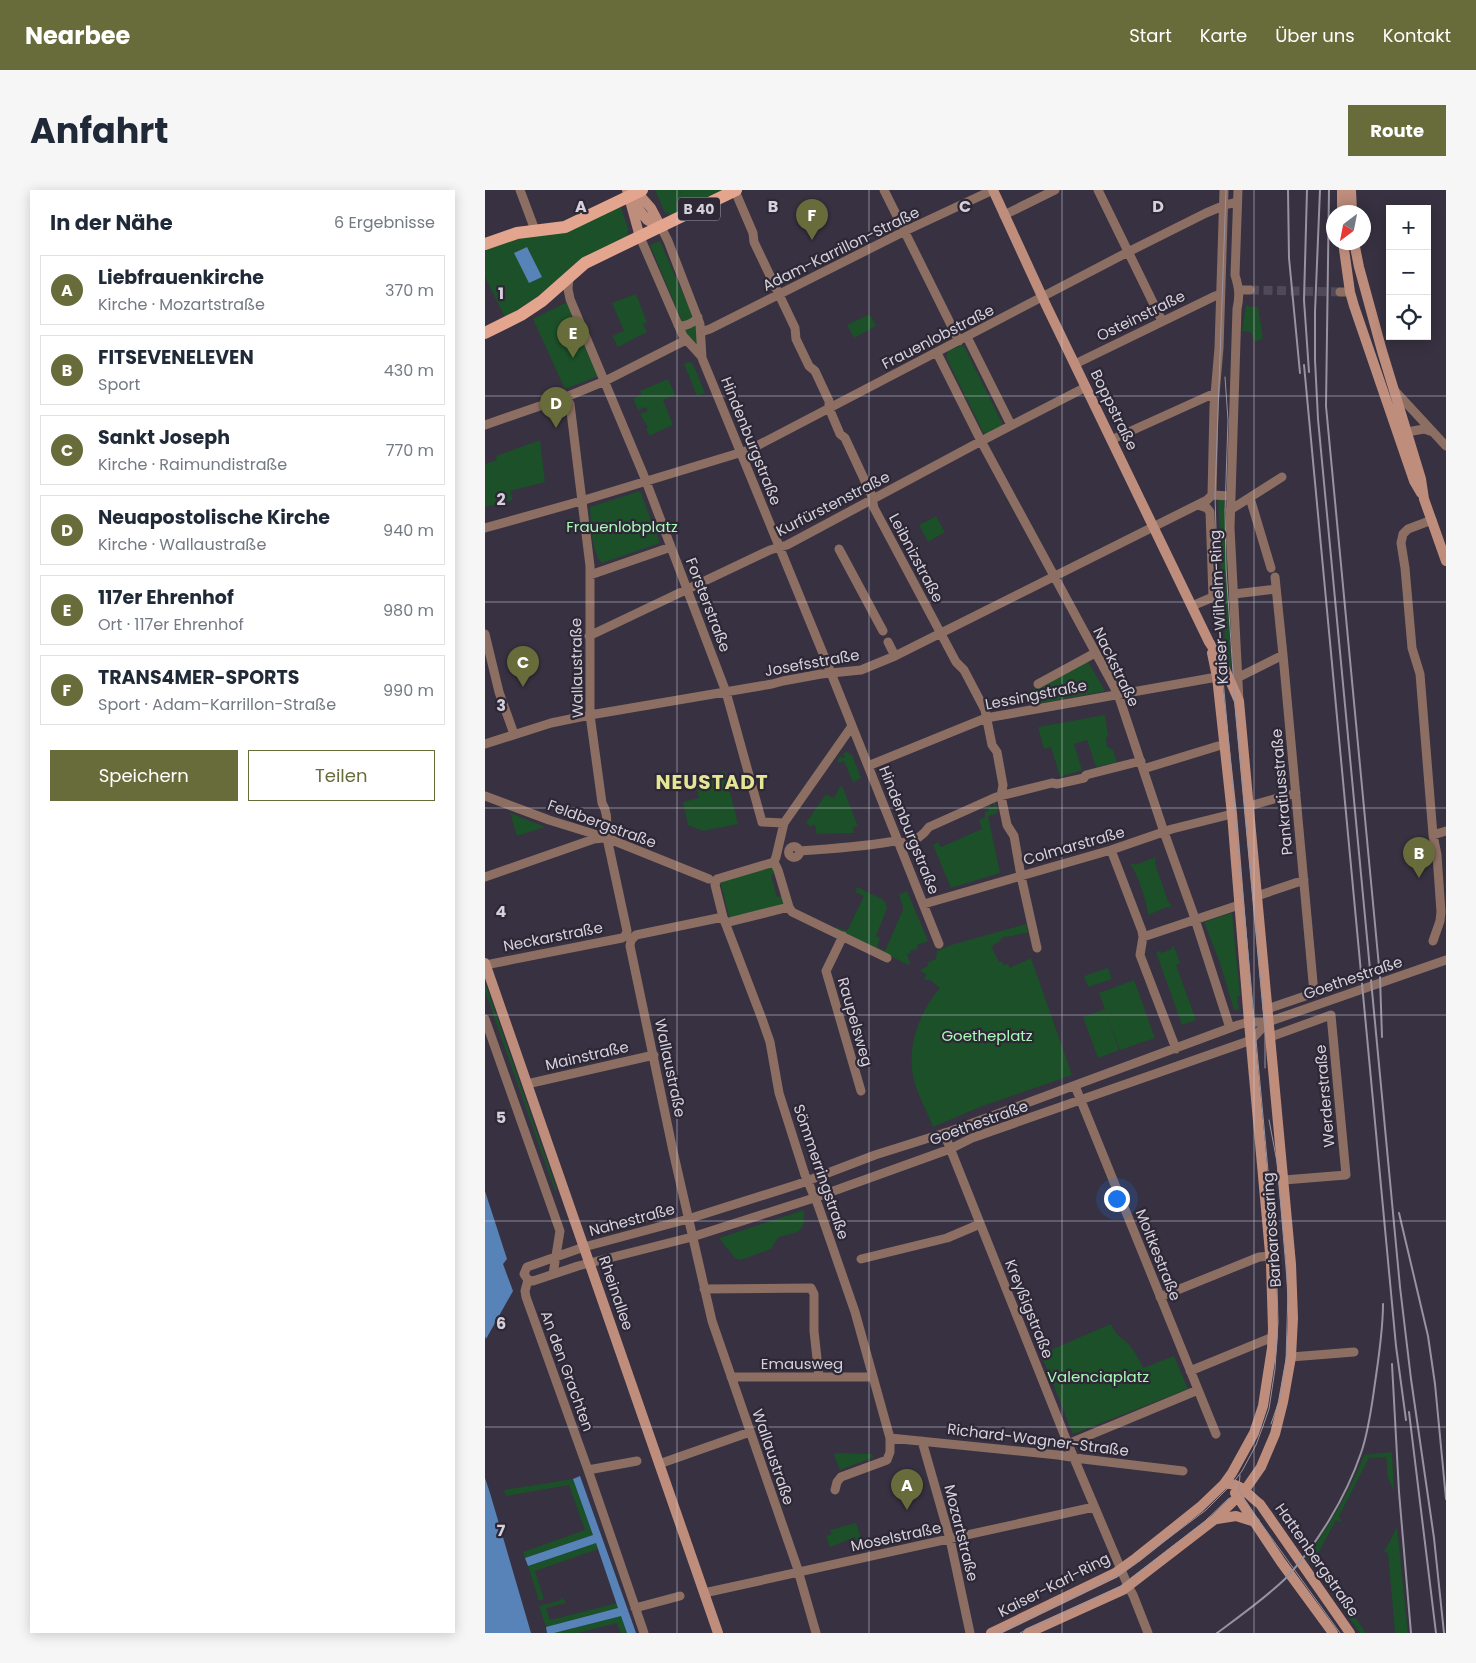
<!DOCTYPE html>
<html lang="de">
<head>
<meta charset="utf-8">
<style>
	:root { --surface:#fff; --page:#f6f6f7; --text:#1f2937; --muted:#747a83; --line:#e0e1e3; --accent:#686c3b }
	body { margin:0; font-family:Poppins,sans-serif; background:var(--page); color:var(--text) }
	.controls { position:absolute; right:15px; top:15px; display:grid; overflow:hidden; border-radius:0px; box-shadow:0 2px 12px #0003 }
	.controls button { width:45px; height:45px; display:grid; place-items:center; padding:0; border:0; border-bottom:1px solid var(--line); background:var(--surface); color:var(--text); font:25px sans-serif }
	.compass { position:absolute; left:841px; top:15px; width:45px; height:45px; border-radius:50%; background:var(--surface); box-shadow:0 2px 12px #0003; rotate:212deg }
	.you { position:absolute; left:631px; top:1008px; width:18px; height:18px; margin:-12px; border:4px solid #fff; border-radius:50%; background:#1a73e8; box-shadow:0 0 0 8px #1a73e833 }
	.badge { display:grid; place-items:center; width:32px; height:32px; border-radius:50%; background:var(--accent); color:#fff; font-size:16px; font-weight:700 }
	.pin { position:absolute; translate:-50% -41px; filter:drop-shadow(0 1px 2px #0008) }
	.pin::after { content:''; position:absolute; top:26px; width:18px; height:15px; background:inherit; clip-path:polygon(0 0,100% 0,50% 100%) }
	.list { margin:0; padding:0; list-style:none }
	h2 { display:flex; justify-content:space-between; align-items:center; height:65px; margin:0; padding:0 20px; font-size:21px }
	h2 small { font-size:16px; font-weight:400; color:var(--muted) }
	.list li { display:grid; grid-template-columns:32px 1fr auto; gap:15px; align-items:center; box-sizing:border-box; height:70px; margin:0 10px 10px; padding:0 10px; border:1px solid var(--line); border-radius:0px }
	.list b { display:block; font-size:19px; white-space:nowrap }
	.list p { margin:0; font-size:16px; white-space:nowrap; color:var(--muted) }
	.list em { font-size:16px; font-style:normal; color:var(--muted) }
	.actions { display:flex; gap:10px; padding:15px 20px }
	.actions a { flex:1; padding:11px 0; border:1px solid var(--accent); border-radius:0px; text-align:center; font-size:18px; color:var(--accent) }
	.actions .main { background:var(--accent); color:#fff }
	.icon { flex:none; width:28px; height:28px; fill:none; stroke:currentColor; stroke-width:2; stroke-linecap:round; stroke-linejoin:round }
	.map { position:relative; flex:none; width:961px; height:1443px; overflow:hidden; border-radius:0px }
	header { display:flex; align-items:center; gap:30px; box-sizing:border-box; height:70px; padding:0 25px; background:var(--accent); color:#fff }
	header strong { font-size:24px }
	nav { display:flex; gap:28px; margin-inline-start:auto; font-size:18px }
	.intro { display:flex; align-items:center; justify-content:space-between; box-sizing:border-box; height:120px; padding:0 30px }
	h1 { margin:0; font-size:35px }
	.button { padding:12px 22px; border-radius:0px; background:var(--accent); color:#fff; font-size:18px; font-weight:700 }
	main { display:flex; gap:30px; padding:0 30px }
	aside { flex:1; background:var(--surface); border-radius:0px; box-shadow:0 2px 12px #0003 }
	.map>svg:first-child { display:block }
	.green { fill:#1b5028 }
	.water { fill:#5783b8 }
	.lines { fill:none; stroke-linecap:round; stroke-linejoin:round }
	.street-tunnel { stroke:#4f4958; stroke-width:9; stroke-dasharray:9 4.5; stroke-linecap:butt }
	.street { stroke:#8d6e63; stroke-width:9 }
	.secondary { stroke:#be8d7c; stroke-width:10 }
	.primary { stroke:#e4a58f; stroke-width:12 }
	.tram { stroke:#9893a0; stroke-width:1 }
	.rail { stroke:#9893a0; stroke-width:2 }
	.grid { fill:none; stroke:#d4d1db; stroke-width:1; stroke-opacity:0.55 }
	.labels { text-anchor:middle; stroke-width:4.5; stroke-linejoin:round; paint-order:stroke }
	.shield { fill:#2d2736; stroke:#a29eaa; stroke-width:1 }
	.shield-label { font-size:14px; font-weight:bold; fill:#d4d1db }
	.street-label { font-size:15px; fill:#d4d1db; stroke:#2d2736 }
	.park-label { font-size:15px; fill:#a7fbb5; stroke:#2d2736 }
	.district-label { font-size:20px; font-weight:bold; letter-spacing:1px; fill:#e5e596; stroke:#2d2736 }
	.grid-label { font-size:16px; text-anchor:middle; font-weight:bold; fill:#d4d1db; stroke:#2d2736; stroke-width:4.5; stroke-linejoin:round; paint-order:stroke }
</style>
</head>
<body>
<header>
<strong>Nearbee</strong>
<nav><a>Start</a><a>Karte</a><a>Über uns</a><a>Kontakt</a></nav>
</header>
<div class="intro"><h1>Anfahrt</h1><a class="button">Route</a></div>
<main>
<aside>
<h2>In der Nähe<small>6 Ergebnisse</small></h2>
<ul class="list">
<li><span class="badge">A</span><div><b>Liebfrauenkirche</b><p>Kirche · Mozartstraße</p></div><em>370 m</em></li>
<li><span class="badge">B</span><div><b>FITSEVENELEVEN</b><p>Sport</p></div><em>430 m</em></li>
<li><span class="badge">C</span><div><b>Sankt Joseph</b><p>Kirche · Raimundistraße</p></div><em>770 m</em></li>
<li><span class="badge">D</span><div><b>Neuapostolische Kirche</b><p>Kirche · Wallaustraße</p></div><em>940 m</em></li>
<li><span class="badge">E</span><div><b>117er Ehrenhof</b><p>Ort · 117er Ehrenhof</p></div><em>980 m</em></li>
<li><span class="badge">F</span><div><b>TRANS4MER-SPORTS</b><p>Sport · Adam-Karrillon-Straße</p></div><em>990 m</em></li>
</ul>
<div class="actions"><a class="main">Speichern</a><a>Teilen</a></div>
</aside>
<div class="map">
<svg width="961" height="1443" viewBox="0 0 961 1443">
	<rect width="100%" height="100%" fill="#373141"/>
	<path class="green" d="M170,0H239L185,26L183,22L180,23Z
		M135,16L144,40L142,42L144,46L71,91L49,109L20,127L0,87V59Z
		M175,51L202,113L212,133L213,155L205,151L165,55Z
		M151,104L162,132L158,134L162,142L133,157L127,146L139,141L127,113Z
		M84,111L116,185L80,199L48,129Z
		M761,115L764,116V117H773L778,148L770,152L766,142L757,141Z
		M385,124L391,136L369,148L362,135Z
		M477,155L480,158L517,233V236L501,244L498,242L461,167L463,161Z
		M204,172L208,174L220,203L212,206L200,176L198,174Z
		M183,189L190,205L178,210L188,235L164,246L161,239L163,238L155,224L163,221L161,217L153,220L148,209L156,205L155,201Z
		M55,250L60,292L25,301L28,310L0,317V274L12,270L11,266Z
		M155,301L175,353L117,373C106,362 106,333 105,317Z
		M733,307H739L746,477L741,476Z
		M451,326L460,342L443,352L434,335Z
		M602,470L620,501L547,515L543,502Z
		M620,525L623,546L621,549L622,557L628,560L632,572L611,577L602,550L589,554L597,580L575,587L566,557L559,559L553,537Z
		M358,563L362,562L367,565L376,588L368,592L359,571L353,573V570L355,566L358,568L360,566L357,563Z
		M240,581L253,634L218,641L203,635L198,612L214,608L210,589Z
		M357,596L373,636L368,637L369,643L331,644V637L328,634L326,637L321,633L341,604L347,608H349L355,597Z
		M510,611L513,623L503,626L515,683L466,698L448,655L453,652L456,657L497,639L494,630L500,627V622L504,620L502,616L504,613L506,618L509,617L508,612Z
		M25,623L60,637L32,646Z
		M671,667L670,674L683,711L687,716L683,718L682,717L663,725C663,715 652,681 645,674L649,673L650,675Z
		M289,676L292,684L286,685L292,707L298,706L301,715L245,730L236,694L237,691Z
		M372,697L399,710L402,718L391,746L395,748L392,757L400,761L418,720V717L414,705L422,701L443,751L432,755V759L425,761L426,763L422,764L425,773L423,775L351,738V737L362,741L379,706L370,702Z
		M747,723L755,806L752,807L754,820H749L735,773L719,732Z
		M541,734L543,743C534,743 527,747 518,747L514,752L506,756L514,772H517L519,775L523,774L525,778L546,768L587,885L495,917L448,937C442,921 431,902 428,886C422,855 435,821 455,798L445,790H439L441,784L435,781L437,779L443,776L442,773L451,769L452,761L466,755Z
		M689,756L695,773L691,775L711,830L697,835L671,762L675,761L676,763L687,759L686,757Z
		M623,778L627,789L603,797L599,786Z
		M649,790L670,848L635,860L622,826L634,860L613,868L598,827L620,819L614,803Z
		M0,792L72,1000L70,1001L0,801Z
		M319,1020C321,1044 312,1042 293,1047L286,1059L256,1070L250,1068L234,1048Z
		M626,1134C631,1147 638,1147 645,1156C651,1163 654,1170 658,1178L689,1166L703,1199L588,1244L556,1164Z
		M907,1262L909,1301L903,1288L901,1267L884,1268L854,1326L856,1331L855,1332L851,1330L830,1369L834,1373L827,1375L822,1367C844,1335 865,1302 879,1265Z
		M351,1263L387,1264L389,1267L355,1280L349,1265Z
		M88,1289L108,1345L40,1368L38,1362L100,1340L84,1295L21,1306L19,1300Z
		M371,1333L379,1356L374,1357L370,1347L345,1357L341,1346L347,1344L345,1340Z
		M912,1337L923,1443H910L903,1363L899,1362Z
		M111,1352L113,1359L50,1381L59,1409L54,1411L43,1376Z
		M843,1385L846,1387L844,1390L881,1443H875L835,1386Z
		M78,1408L81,1413L61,1418L65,1430L132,1413L133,1418L61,1437L54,1416L73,1411Z
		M136,1425L142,1443H136L132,1433L92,1443H69Z"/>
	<path class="water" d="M42,57L57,87L44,93L29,63Z
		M0,1001L22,1069L18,1074L28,1101L1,1149L0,1146Z
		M95,1286L144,1423L151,1443H142L136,1426L69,1443H62L61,1437L133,1418L111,1353L43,1376L40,1368L108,1345L88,1289Z
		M0,1288L5,1303L46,1443H0Z"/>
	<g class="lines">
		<path class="street-tunnel" d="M765,100L855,102"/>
		<path class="street" d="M35,0L50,40
			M399,0L474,151
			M613,0L677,131
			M753,0L750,85C754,98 755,105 752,119L745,338L754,511
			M250,1L268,43L269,52L310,138L311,149L324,176L330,181L344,211V218L355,244L360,248L386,304L389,318L471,472L479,480L500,520L507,555L512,562L518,595L516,606L522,635L529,646L536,686L552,758
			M519,25L570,0
			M176,37L183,51L215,134L217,168L346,483L454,754
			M155,47L198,146L217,167
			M84,87L83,99L85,109L159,286L241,502L277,632L299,633
			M754,100H765
			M855,102H865
			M193,135C199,138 210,132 213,127
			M216,142L225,139L420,41L508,0
			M482,147L526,235
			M452,163L496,251L633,504L679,642L708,723L745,838
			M590,174L730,106L735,105
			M910,201L961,256
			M0,235L81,207L120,191L201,150
			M922,242L939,239L948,242
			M626,250L730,203
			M727,305L729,216L734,158L739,0
			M765,308L786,378
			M745,320L797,287
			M947,330L923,339L918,344L916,353L920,378L927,458L935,484L948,645L952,665L956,722L955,731L948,751
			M0,338L96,311L264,260L643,62L721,23L740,15L752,12
			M354,359L398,441
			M105,385L186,357
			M749,404L791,399
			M707,416L728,407L725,322L722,318L713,315
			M0,444L14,502L29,544
			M104,446L285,360L302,355L502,248L601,197
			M403,452L410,466
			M754,487L798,465
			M553,494L610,463
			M0,554L66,533L105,525L287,494L298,491L336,484L376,480L410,466L722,310L727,305L745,306
			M383,576L501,528L732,487
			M658,579L733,556
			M0,606L64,630L122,648L224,689
			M764,616L811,603
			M948,645L961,641
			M303.5 662a5.5 5.5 0 1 1 11 0a5.5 5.5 0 1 1-11 0Z
			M626,660L657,741L658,747L655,765L691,859
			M314,661C344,659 374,657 404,652C410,650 416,654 423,652C432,650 439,644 444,637L511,607L567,593L572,594L599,588L601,585L656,571
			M289,672L232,689L230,695L238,727L277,829L285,852L294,903L320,985L333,1015L370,1122L405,1248V1262L402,1270L356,1287L352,1292L350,1300
			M289,672L293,680L304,717L307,722L402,768
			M289,672L291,667L299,633L367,536
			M0,687L109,649L119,648
			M772,706L819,690
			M439,714L626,660L687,639L747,624
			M238,727L151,745L146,750L145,756L188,961L227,1131L312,1377L331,1443
			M240,733L304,717
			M358,746L341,781L376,901
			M658,747L754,715
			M0,775L137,748L140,746L142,741L122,648C121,635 124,624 117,613L105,525V376L85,214L81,207
			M782,819L829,803L798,465L790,387
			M0,829L75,1041L68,1084
			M783,832L766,850L758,853L487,948L465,959L329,1008L207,1047L93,1076L48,1091L43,1090L39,1084L42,1077L99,1057L203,1029L314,994L390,965L466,941L753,835L764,832H783L961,770
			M785,847L846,825L861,985L799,990
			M42,894L169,865
			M590,896L731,1244
			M459,943L583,1254L643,1396L648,1405L663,1443
			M376,1069L462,1048L495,1034
			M43,1090L40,1101L41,1107L103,1280L159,1443
			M219,1099L326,1098L329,1104V1141L334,1187
			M675,1107L774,1067L786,1066
			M806,1167L869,1162
			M705,1181L788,1147
			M246,1187H388
			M405,1248L573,1265L598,1269L698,1281
			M437,1251L465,1349L485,1443
			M583,1254L713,1200
			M174,1274L265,1242
			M103,1280L152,1271
			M219,1403L609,1317
			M150,1418L195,1406"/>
		<path class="secondary" d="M142,0L155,47
			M150,0L166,18L176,37
			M508,0L561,115L724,452L736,470L754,511L806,1074L808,1128L806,1167L798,1212L790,1244L776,1277L760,1300L729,1330L638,1400L543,1443
			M857,0V22
			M866,0L867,22
			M149,13L162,30L176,37
			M858,52L865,102L869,116L929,291L936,303
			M869,52L874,77L897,161L936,289L939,309L961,371
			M0,773L233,1443
			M739,1294C757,1292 762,1305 775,1314L865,1443
			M750,1303L796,1372L848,1443
			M732,1329L751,1326L770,1332
			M506,1443L630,1383L651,1368L715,1317L739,1294L747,1283L769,1243L778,1216L787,1158L788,1139L786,1074L764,832L747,624L732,487L727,463"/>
		<path class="primary" d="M0,54L32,43L80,37L157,0
			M0,143L36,125L57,111L100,73L251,0"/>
		<path class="tram" d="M740,187L743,230L740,321L741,378L750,513L780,837V878
			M784,930L792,972L803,1101L801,1171L794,1211L786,1234
			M755,1285L754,1297L757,1307L855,1443
			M514,1443L637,1383L721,1320L747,1294L757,1281L771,1255L778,1236L784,1219L790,1179L793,1132L792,1096L788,1035L734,446L730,305L741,0
			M535,1443L636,1396L719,1332L744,1308"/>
		<path class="rail" d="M803,0L804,68L815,183
			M822,0L819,110L824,182
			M835,0L830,122V170L833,229L915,1097L926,1189L949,1348L959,1443
			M844,0L841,216L895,787L897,847
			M819,175L911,1156L921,1230
			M914,1023L943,1146L950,1194L961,1309
			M907,1174L914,1302L926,1443
			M924,1222L951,1443
			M732,1443C755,1426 779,1409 800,1389C832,1355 861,1307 876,1263C883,1243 886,1221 889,1200C893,1171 898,1143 898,1114"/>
	</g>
	<path class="grid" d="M192,0V1443M384,0V1443M577,0V1443M769,0V1443M0,206H961M0,412H961M0,618H961M0,825H961M0,1031H961M0,1237H961"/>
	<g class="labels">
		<rect class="shield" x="193" y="7.5" width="42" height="23" rx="4"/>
		<g class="shield-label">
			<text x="214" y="24">B 40</text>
		</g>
		<g class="street-label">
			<text transform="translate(356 59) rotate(-26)" y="5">Adam-Karrillon-Straße</text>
			<text transform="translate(656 126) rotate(-26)" y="5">Osteinstraße</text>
			<text transform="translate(453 147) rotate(-27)" y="5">Frauenlobstraße</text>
			<text transform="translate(629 220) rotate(64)" y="5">Boppstraße</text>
			<text transform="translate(266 251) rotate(68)" y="5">Hindenburgstraße</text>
			<text transform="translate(348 314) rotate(-27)" y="5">Kurfürstenstraße</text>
			<text transform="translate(431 368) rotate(62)" y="5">Leibnizstraße</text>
			<text transform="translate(223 415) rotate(69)" y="5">Forsterstraße</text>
			<text transform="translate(734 417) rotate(-93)" y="5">Kaiser-Wilhelm-Ring</text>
			<text transform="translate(327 473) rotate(-10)" y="5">Josefsstraße</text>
			<text transform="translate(631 477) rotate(64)" y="5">Nackstraße</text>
			<text transform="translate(92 478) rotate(-91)" y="5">Wallaustraße</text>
			<text transform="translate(551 505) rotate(-11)" y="5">Lessingstraße</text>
			<text transform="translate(797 602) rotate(-95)" y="5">Pankratiusstraße</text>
			<text transform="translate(117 634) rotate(20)" y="5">Feldbergstraße</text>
			<text transform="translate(424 640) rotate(68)" y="5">Hindenburgstraße</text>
			<text transform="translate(589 656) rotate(-16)" y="5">Colmarstraße</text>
			<text transform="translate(68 747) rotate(-11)" y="5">Neckarstraße</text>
			<text transform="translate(868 788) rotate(-19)" y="5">Goethestraße</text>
			<text transform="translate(370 832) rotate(74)" y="5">Raupelsweg</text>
			<text transform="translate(102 866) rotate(-13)" y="5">Mainstraße</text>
			<text transform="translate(185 878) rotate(78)" y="5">Wallaustraße</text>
			<text transform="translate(840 906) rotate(-95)" y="5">Werderstraße</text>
			<text transform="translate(494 933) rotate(-20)" y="5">Goethestraße</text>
			<text transform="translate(336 982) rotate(71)" y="5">Sömmerringstraße</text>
			<text transform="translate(147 1030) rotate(-15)" y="5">Nahestraße</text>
			<text transform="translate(787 1040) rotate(-94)" y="5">Barbarossaring</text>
			<text transform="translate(673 1065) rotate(68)" y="5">Moltkestraße</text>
			<text transform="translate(131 1103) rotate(71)" y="5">Rheinallee</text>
			<text transform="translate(544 1119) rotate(68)" y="5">Kreyßigstraße</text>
			<text x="317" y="1179">Emausweg</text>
			<text transform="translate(82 1181) rotate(70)" y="5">An den Grachten</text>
			<text transform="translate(553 1250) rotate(7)" y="5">Richard-Wagner-Straße</text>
			<text transform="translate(288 1267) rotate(71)" y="5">Wallaustraße</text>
			<text transform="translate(476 1343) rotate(76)" y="5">Mozartstraße</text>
			<text transform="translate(411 1347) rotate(-12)" y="5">Moselstraße</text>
			<text transform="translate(832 1370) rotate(55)" y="5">Hattenbergstraße</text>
			<text transform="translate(569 1395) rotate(-27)" y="5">Kaiser-Karl-Ring</text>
		</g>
		<g class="park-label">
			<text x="137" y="342">Frauenlobplatz</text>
			<text x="502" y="851">Goetheplatz</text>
			<text x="613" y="1192">Valenciaplatz</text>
		</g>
		<g class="district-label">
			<text x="227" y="599">NEUSTADT</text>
		</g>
	</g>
	<g class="grid-label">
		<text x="96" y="22">A</text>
		<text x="288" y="22">B</text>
		<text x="480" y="22">C</text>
		<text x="673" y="22">D</text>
		<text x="16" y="109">1</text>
		<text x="16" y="315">2</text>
		<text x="16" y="521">3</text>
		<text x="16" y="727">4</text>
		<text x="16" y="933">5</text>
		<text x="16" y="1139">6</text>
		<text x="16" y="1346">7</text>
	</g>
</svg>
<div class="controls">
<button>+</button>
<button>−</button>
<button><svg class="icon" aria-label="locate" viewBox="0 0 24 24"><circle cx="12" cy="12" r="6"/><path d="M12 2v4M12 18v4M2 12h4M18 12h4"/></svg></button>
</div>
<svg class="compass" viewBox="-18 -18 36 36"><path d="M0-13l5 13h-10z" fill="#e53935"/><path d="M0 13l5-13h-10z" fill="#747a83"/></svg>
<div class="you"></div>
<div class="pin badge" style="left:422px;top:1320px">A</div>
<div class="pin badge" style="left:934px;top:688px">B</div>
<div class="pin badge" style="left:38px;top:497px">C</div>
<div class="pin badge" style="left:71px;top:238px">D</div>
<div class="pin badge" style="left:88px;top:168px">E</div>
<div class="pin badge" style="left:327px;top:50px">F</div>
</div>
</main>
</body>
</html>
